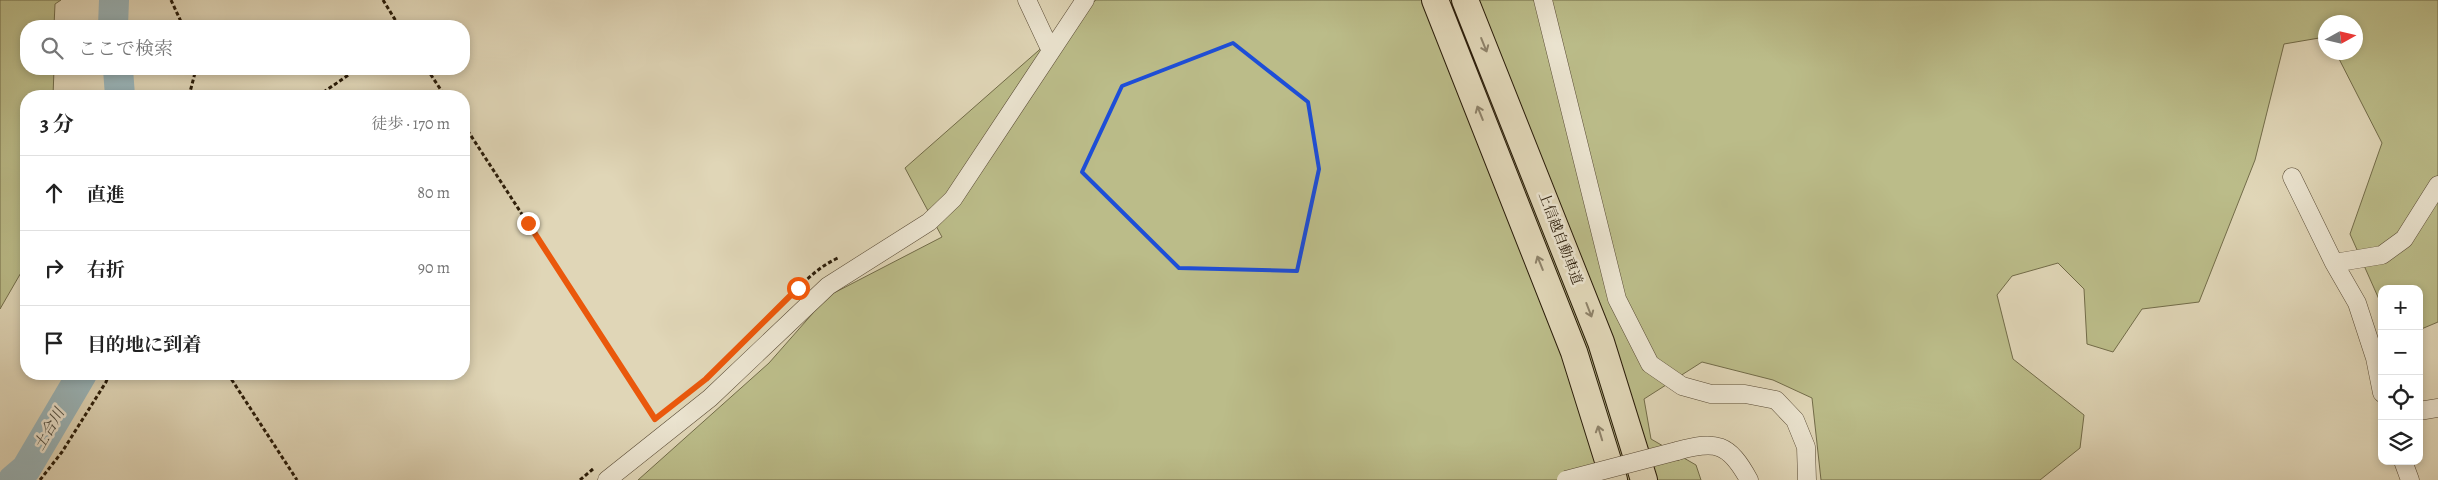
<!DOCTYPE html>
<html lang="ja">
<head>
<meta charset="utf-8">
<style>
	:root { --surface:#fff; --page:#f2f2f2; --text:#222; --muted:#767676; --line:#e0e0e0 }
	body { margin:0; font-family:Alegreya,"Noto Serif JP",serif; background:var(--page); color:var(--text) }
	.controls { position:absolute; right:15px; bottom:15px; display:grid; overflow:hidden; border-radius:10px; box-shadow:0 2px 8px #0003 }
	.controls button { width:45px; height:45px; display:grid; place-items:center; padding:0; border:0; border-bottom:1px solid var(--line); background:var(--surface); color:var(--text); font:25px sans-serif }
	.compass { position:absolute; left:2318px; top:15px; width:45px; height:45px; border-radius:50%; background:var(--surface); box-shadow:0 2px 8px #0003; rotate:82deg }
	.stop { position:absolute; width:15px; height:15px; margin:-11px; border:4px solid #ea580c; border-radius:50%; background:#fff }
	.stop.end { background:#ea580c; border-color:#fff; box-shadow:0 1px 5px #0008 }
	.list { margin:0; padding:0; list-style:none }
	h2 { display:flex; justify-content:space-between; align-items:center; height:65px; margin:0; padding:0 20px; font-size:21px }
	h2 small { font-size:16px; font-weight:400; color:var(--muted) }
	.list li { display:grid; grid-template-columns:32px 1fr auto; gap:15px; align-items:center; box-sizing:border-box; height:75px; padding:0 20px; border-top:1px solid var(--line) }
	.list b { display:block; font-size:19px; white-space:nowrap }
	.list em { font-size:16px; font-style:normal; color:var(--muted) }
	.icon { flex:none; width:28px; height:28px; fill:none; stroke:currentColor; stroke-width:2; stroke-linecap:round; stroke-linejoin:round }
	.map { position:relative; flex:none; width:2438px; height:480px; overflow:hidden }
	.search { position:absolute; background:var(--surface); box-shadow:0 2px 8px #0003; left:20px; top:20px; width:450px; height:55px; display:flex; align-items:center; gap:12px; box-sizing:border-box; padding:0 18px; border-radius:20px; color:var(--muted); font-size:19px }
	.panel { position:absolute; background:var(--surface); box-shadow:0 2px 8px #0003; left:20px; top:90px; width:450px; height:290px; border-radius:20px }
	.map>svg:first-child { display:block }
	.green { fill:#bbbc89; stroke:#726c49 }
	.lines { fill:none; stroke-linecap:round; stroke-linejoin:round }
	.river { stroke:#9ab6bb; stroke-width:30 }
	.minor-casing { stroke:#584a34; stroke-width:19 }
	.highway-casing { stroke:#2a1c09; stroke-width:28 }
	.path { stroke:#2a1c09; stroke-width:3; stroke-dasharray:4 2.5; stroke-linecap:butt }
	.minor { stroke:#ebe4d0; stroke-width:18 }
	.highway { stroke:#e0d6b7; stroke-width:26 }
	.minor-bridge-casing { stroke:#584a34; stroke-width:19; stroke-linecap:butt }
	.minor-bridge { stroke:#ebe4d0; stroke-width:18 }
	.oneway { stroke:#8e8269 }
	.route { stroke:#ea580c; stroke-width:6 }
	.marked { fill:none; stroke:#1d4ed8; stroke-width:4; stroke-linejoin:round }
	.labels { text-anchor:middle; stroke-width:5; stroke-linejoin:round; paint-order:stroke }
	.street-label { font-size:14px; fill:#2a1c09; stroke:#ebe4d0 }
	.water-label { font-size:15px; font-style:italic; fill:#4c4a3e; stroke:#ebe4d0 }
</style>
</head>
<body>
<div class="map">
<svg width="2438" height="480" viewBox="0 0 2438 480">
	<rect width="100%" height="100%" fill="#e0d6b7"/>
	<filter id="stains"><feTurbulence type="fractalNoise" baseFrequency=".004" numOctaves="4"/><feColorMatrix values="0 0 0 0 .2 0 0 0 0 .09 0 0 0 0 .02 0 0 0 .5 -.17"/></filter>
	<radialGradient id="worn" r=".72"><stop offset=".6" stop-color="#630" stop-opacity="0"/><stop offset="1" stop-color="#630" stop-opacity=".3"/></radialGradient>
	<path class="green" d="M0,0H61L55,4L54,26H26V69H54L53,96H26V264L0,309Z
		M1096,0H2438V322L2419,330V289H2382V306L2350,234L2382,143L2336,53L2356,52V22H2326L2325,37L2284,44L2255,160L2199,302L2142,309L2113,352L2087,344L2084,289L2058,263L2012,276L1997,295L2013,359L2084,415L2080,448L2040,480H1821L1812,398L1773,380L1702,362L1644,399L1651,439L1696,465L1701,480H638L769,363L828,296L942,237L905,168Z"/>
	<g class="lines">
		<path class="river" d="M113,26L114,0
			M118,69L120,96
			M13,480L26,469L82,374"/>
		<defs>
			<path id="minor" d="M1027,0L1050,49
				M1543,0L1617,299L1650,364L1682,386L1711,394H1745L1776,400L1795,420L1806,447L1807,480
				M2292,177L2334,263
				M2382,393L2375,358L2357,303L2334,263L2382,255L2404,239L2438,185
				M2419,411L2438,408
				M1677,451C1716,440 1729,443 1749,480
				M2403,461L2410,480
				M607,480L710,398L828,286L929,222L953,199L1085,0"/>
			<path id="highway" d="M1435,0L1574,352L1614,480
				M1465,0L1601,342L1644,480"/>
		</defs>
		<use href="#minor" class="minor-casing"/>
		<use href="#highway" class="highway-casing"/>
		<path class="path" d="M171,0L183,26
			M383,0L399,26
			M427,69L445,96
			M189,96L196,69
			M318,96L357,69
			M464,125L655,419
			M789,297C804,282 818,267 838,258
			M228,374L297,480
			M40,480L62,452L106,382L109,374
			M580,480L593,469"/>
		<use href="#minor" class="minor"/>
		<use href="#highway" class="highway"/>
		<defs>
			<path id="minor-bridge" d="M1566,480L1677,451"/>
		</defs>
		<use href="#minor-bridge" class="minor-bridge-casing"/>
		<use href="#minor-bridge" class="minor-bridge"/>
	</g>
	<defs><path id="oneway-shaft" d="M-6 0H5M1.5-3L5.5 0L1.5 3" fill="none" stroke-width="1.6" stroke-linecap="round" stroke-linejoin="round" transform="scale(1.25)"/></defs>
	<g class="oneway">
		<use href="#oneway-shaft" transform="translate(1484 45) rotate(68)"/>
		<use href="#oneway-shaft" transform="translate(1480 113) rotate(-112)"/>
		<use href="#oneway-shaft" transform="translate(1540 263) rotate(-112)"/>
		<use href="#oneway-shaft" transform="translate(1589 310) rotate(69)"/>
		<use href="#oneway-shaft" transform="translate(1600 433) rotate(-107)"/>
	</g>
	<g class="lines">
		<path class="route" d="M528,223L655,419L706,379L798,288"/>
	</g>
	<path class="marked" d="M1233,43L1308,102L1319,169L1297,271L1179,268L1082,172L1122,86Z"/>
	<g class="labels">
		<g class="street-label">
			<text transform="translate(1561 238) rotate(69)" y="5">上信越自動車道</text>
		</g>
		<g class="water-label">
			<text transform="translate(49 429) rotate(-60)" y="5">土合川</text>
		</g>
	</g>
	<rect width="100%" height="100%" filter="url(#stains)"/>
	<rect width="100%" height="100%" fill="url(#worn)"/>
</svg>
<div class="controls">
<button>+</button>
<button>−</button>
<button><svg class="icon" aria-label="locate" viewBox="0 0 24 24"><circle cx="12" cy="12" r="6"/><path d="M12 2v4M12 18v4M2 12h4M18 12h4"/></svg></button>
<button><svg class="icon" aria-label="layers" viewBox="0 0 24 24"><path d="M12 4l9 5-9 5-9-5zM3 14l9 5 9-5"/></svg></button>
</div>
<svg class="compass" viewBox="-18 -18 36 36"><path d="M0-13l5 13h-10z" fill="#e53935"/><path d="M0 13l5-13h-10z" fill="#767676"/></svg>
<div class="stop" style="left:798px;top:288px"></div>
<div class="stop end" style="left:528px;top:223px"></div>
<div class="search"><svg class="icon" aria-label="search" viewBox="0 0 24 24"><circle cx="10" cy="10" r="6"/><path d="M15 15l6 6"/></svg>ここで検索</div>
<section class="panel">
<h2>3 分<small>徒歩 · 170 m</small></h2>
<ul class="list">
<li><svg class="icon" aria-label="ahead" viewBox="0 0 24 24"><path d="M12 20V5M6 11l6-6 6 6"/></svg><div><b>直進</b></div><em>80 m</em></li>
<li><svg class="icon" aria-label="right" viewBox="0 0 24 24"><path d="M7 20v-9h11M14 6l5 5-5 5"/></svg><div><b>右折</b></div><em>90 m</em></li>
<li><svg class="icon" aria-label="arrive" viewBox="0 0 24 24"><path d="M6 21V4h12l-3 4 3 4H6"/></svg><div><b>目的地に到着</b></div></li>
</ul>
</section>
</div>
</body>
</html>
